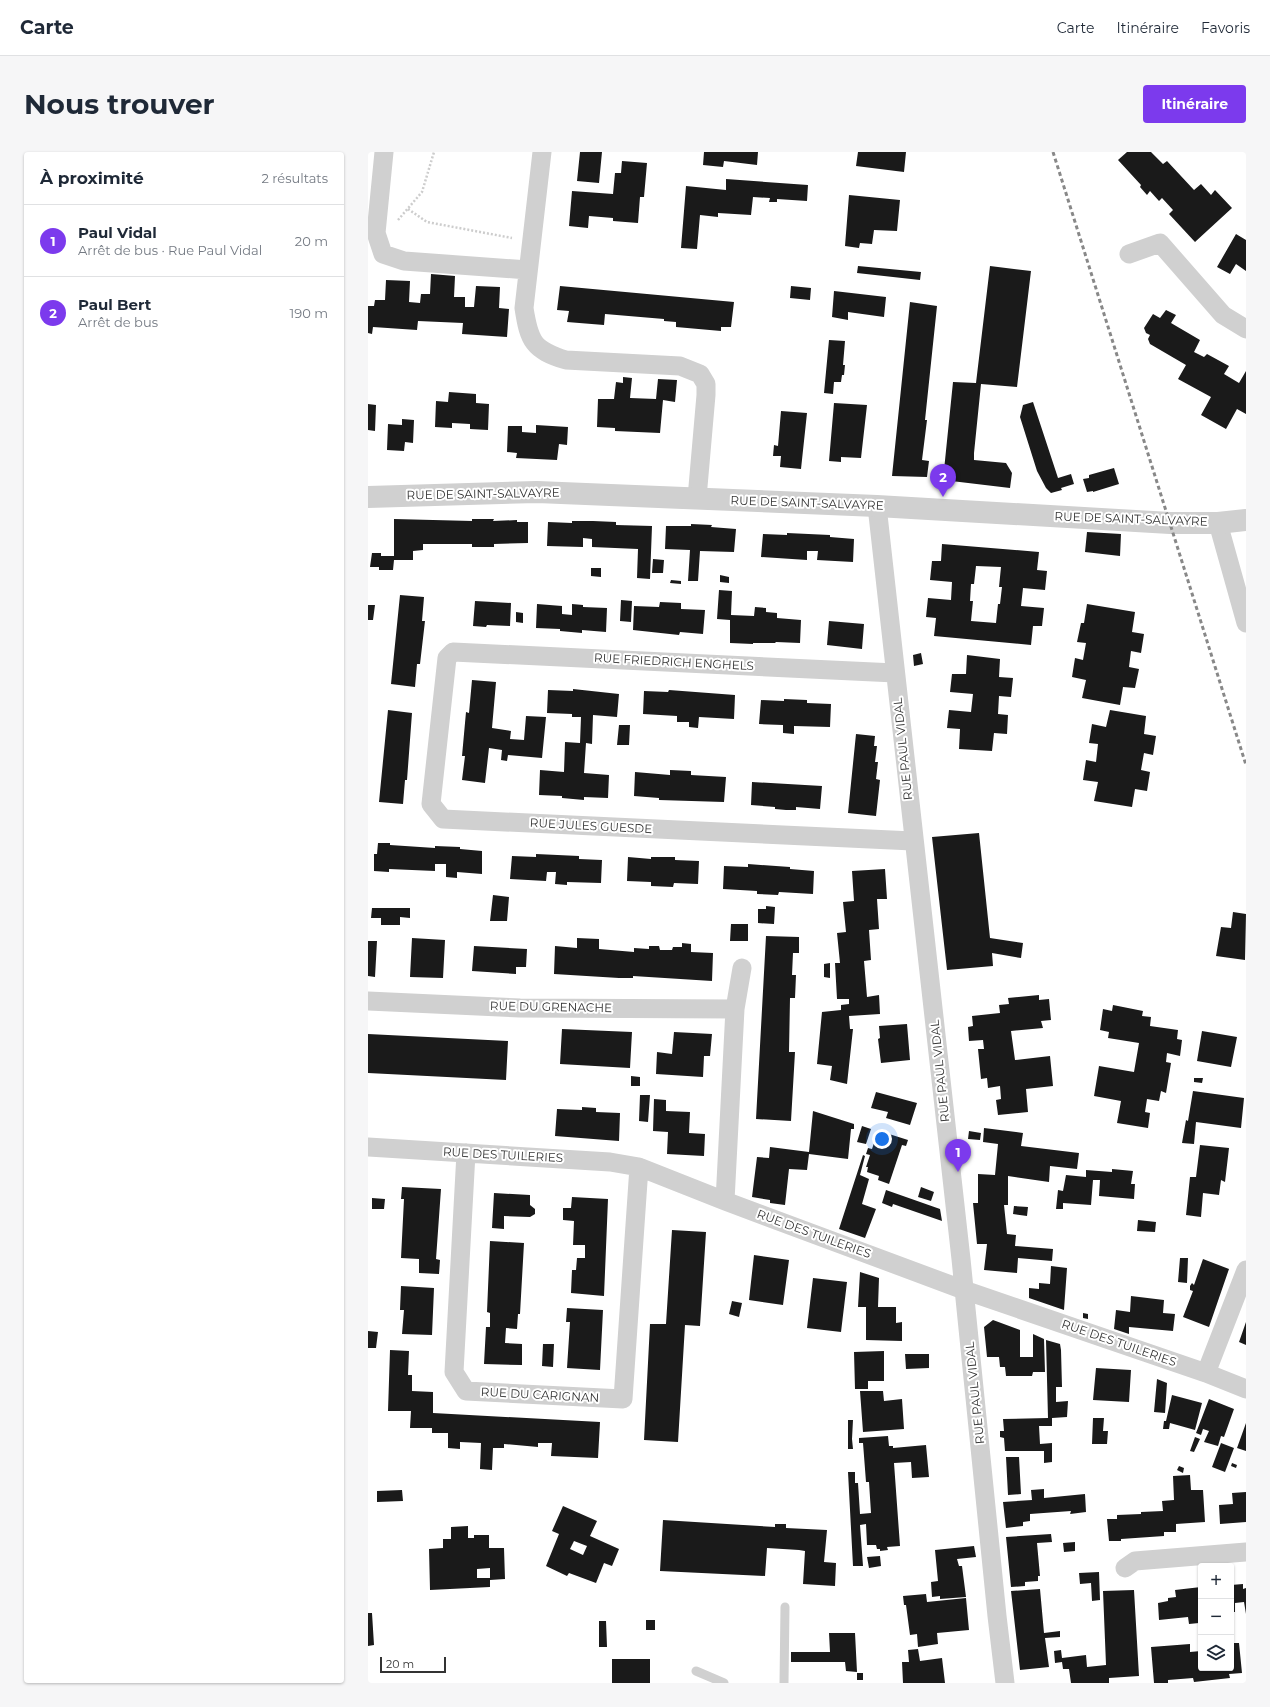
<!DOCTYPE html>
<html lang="fr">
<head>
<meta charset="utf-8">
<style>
	:root { --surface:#fff; --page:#f6f6f7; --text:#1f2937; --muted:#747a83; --line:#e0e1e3; --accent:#7c3aed }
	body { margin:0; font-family:Montserrat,sans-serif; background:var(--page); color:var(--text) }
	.controls { position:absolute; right:12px; bottom:12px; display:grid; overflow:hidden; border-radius:4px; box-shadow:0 1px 3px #0004 }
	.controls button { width:36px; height:36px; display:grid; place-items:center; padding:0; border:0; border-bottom:1px solid var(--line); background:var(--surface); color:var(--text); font:20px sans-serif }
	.scale { position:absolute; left:12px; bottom:10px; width:66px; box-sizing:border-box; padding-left:4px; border:2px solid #333; border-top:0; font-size:11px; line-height:14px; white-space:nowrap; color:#333; -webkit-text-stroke:3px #fff; paint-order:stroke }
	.you { position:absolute; left:514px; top:987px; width:14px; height:14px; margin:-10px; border:3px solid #fff; border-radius:50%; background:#1a73e8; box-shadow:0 0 0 6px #1a73e833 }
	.badge { display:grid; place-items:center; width:26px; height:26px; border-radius:50%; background:var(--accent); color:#fff; font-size:13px; font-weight:700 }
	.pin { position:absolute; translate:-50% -33px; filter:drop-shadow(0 1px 2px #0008) }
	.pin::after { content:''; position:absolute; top:21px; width:14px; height:12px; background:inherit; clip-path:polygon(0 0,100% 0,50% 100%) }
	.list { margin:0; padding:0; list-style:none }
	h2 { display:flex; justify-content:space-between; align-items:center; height:52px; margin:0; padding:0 16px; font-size:17px }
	h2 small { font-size:13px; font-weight:400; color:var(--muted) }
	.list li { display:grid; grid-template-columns:26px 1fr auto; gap:12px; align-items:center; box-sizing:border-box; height:72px; padding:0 16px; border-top:1px solid var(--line) }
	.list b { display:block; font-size:15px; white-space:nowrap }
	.list p { margin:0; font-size:13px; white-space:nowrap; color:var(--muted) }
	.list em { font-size:13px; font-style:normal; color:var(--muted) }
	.icon { flex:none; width:22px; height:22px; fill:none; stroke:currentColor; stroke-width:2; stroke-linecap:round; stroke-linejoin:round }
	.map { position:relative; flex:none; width:878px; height:1531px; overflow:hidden; border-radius:4px }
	header { display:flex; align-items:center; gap:24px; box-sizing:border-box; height:56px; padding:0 20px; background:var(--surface); border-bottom:1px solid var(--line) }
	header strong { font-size:19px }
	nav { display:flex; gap:22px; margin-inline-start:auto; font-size:14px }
	.intro { display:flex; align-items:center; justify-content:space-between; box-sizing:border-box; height:96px; padding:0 24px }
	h1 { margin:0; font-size:28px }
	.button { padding:10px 18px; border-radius:4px; background:var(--accent); color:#fff; font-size:14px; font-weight:700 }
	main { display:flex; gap:24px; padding:0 24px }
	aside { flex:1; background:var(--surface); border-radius:4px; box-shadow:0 1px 3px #0004 }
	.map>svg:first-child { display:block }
	.building { fill:#1a1a1a; fill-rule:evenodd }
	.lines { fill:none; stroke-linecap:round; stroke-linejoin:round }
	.path { stroke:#cdcdcd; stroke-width:2.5; stroke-dasharray:2 2; stroke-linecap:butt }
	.service { stroke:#d0d0d0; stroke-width:9 }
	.minor { stroke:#d0d0d0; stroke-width:19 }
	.tertiary { stroke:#d0d0d0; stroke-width:22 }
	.rail { stroke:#888; stroke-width:3; stroke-dasharray:4 3; stroke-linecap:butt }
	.labels { text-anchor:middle; stroke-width:4; stroke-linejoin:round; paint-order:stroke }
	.street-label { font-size:12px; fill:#333; stroke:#fff }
</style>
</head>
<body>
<header>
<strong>Carte</strong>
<nav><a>Carte</a><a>Itinéraire</a><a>Favoris</a></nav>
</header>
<div class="intro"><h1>Nous trouver</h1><a class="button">Itinéraire</a></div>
<main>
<aside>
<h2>À proximité<small>2 résultats</small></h2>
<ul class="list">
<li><span class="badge">1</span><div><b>Paul Vidal</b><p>Arrêt de bus · Rue Paul Vidal</p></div><em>20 m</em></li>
<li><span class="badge">2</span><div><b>Paul Bert</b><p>Arrêt de bus</p></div><em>190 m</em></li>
</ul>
</aside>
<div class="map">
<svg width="878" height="1531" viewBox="0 0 878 1531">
	<rect width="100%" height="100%" fill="#fff"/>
	<path class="building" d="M212,0H234L231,31L209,29Z
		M336,0H390L389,13L356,9L355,15L335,13Z
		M490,0H538L536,20L488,14Z
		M759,0H783L795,12L799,9L826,38L833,32L843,43L847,38L864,56L827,90L801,62L805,58L794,46L791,49L782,39L779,43L772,35L773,33L750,8Z
		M254,9L279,11L276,45H272L270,71L245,69V66L221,64L220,76L201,74L204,39L245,42L247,21H253Z
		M358,27L440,33L439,49L409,47V50H401L402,46L385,45L383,63L350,61V65L332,63L329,97L313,96L318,34L358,38Z
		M481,43L532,48L529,79L506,78L504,92L492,91L491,96L477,94Z
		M868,82L878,88V119L868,112L862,122L849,115Z
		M490,114L553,120L552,128L489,121Z
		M622,114L663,119L649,235L613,232L606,301V308L638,311L644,321L642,336L575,328L585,230L608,231Z
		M63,122L87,124L86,145H97V155H106L108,134L132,135L131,156L141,157L139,185L94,182L95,171L50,169L49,178L5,175L4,182L0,181V154H6L7,148H17L18,128L42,129L41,150L52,151L53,142H62Z
		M192,134L366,150L363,175H353V179L308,175V170L296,169V167L237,162L236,173L199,170L201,159L189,158Z
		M423,134L443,136L442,148L422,146Z
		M466,139L518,145L516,165L480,160V168L464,165Z
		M542,150L569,154L557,268H559L554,308L561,309L559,325L524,324Z
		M798,158L808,163L803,171L832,188L826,200L836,205L839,202L861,214L856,222L871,231L878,219V262L869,257L858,277L833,263L843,245L810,227L818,213L782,192L780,187L782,183L778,181L776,176L785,162L792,166Z
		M461,188L477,189L475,213H477L476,223H474L473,230H466L465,242L456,241Z
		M255,225L264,226L262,246L288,247L290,227L309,228L307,250L295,248L292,281L247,279V276L229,275L230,247H246L248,230L255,231Z
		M81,240L108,242V251L121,252L120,278L102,277V272L84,271V276L67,275L68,249L80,250Z
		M665,250L690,326L703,322L706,332L693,336L694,338L683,341L678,336L669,319L652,265L655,253Z
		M466,251L499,253L493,306L473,305V310L461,309Z
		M0,252L8,253L7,279L0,278Z
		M413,259L439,261L433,317L412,315L413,304H405L406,293L410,294Z
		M34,267L46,268L45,291L37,290L36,299L19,298L20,272L34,273Z
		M168,273L200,275L199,293L191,292L189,308L148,306L149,301L139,300L140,274H154V280L168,281Z
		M746,316L751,332L725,340V339L719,340L715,327L721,326V323Z
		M26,367L104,369V367H126L125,369L149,368V370H160V391L126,392V395H104V392H55V398L45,399V408H26L25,418H11V415H2L4,401H13V404H26Z
		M204,369H225L248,370V373L284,374L282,427L269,426L270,397L224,395V387L215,386V395L179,394L180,370L204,371Z
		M323,372L344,373L343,375L368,377L366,400L332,399L330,429H320L322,398L297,397L298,374H323Z
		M719,380L753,382L752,404L717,400Z
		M419,381L462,383V385L486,387L485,410L449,408L450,399H439V408L393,405L395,382L419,383Z
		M574,392L671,400L669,418L679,419L677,438L655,436L653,454L676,456L674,474H665L663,493L566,484L568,466L558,465L560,446L583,448L584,430L562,428L564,409H573ZM608,414L633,415L631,435H634L632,452H630L628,471L603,469L605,449H602L603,432H606Z
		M285,407L296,408L295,421H284Z
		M223,416H233V425L223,424Z
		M352,423L361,425V431L352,430Z
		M303,428L313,429V432L302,431Z
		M351,438L364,439L363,463L386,464L387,455L398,456V460L409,461V466L433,468L432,491L408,490L407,491H385V492L362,491V468L349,467Z
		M32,443L56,445L54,469H57L52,512H49L47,535L23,532Z
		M253,448L264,449L263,470L252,469Z
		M107,449L143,451L142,474L119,473L118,475L105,474Z
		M292,450L313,451V457L337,458L335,482L312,480L311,483L265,478L266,454L291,455Z
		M169,452L194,454V462L204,463V452L215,453V455L239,456L238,480L214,478V481L192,479V477L168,476Z
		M719,452L767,460L764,480L776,482L773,501L763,499L761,515L771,517L767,536L755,535L752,553L714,546L718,528L704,525L707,506L715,508L718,491L709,490L713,471H716Z
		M0,453H7L5,468H0Z
		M148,460L155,461V471L148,470Z
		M461,469L496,472L494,497L459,493Z
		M553,501L555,512L546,514L545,503Z
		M599,503L632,507L631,525L645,526L643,545L631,544L630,562L640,563L639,582L626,581L624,599L591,597L592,577L579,576L581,558L603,560L605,542L582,540L584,522H598Z
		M104,528L128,530L124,576L143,579L142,587L156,588L158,564L178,565L174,606L140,603L139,609L133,608L134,598L121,596L117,631L94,628L97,604H94L98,560L101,561Z
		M205,537L251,542L249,565L225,563L224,592L218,591L216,621L241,623L240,646L216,645V648L194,646V644L171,643L172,618L196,620L197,590L212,591L213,565H204V562L179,561L180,538L205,539Z
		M301,538L367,543L366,567L331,565L330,576L321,575V570H309V564L275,562L276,539L300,540Z
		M416,547L439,548V551L463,552L462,575L426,574V582L415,581V573L391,572L393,548L416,549Z
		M20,558L44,561L39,628H37L35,652L11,650Z
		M742,558L778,564L776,582L788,584L785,603L776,601L773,618L782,620L779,639L767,637L764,655L726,649L730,630L715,628L718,608L728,610L730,592L721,591L724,572L738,575Z
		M251,573H262L261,593H249Z
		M488,582L507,584L506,594H509L507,610H510L508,627L512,628L508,664L480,661Z
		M302,618L323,619V623L358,625L356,650L291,648V646L266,644L267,620L302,623Z
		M384,630L454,634L452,657L428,655V658H418L407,657V655L383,653Z
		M611,681L622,786L655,791L653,806L624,801L625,814L579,818L564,685Z
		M10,691H22V693L67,696V694L92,695V697L114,699V722L89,720V726L78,725V712H67V719L21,717V720L6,719V702H9Z
		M168,702L211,704V707L234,708L233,731L199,730V733L187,732L188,720H179L178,729L142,727L144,704L168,705Z
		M260,705L283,707V705H307V708L331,709L330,732L306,731L305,735L283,734V730L259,729Z
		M380,712L422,715V717L446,719L445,742L411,740L410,743L389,742V739L355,737L356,714L380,715Z
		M517,717L519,747H509L511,777L501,778L503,808L496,809L499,845L511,843L512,862L481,864L482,877H485L479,932L462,928L464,914L449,912L454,860L473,858V853L481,852V847H469L467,811H472L469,781L478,780L475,750L486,749L484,719Z
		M125,743L141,745L139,769H122Z
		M398,754L407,755L406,772L390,771V757H398Z
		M4,756H42V766L32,765V773H13V766H3Z
		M865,760L878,762L877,808L848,804L853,775L863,776Z
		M363,772H380V789H362Z
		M398,784L431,785V801H425L424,823H428L427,846H422L421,900H427L423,969L388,967Z
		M44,786L77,788L75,826L42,825Z
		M209,786L231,787V797L266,800V796L281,797V794H291L292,798H304L305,795H314V791L323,792V800L345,801L344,829L265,824V826H251L186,822L187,794L209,796Z
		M0,789H9L7,825L0,824Z
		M106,794L159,797L158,815H148V822L104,819Z
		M462,811V826L456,825V812Z
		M671,843V848L681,847L683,868L673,869L675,876L643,879L647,908L682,904L685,934L658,937L660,960L630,963L628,948L633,947L632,934L620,936L619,926L613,927L610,897H616L615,888L601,889L600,875L605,874L604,864L632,861L631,853L641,852L640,846Z
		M745,853L775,859L774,864L783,865L782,874L810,878L809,887L814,888L812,904L799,901L798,910L803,911L798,941L793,939L791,949L779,947L777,960L782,961L780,976L749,971L753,949L726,944L731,914L766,920L771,891L740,886L741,880L732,878L735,857L744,859Z
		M539,872L542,908L513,911L510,887L512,886L511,874Z
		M194,877L264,880L262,916L192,912Z
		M834,879L869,885L863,915L829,909Z
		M306,880L344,882L342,904H336L335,925L288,922L289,900L304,902Z
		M0,882L140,889L138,928L0,921Z
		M263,924L272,925V934H263Z
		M826,926H835L834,931L826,930Z
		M825,939L876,946L873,976L828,970L826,992L814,991L818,968L820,969Z
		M508,940L549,951L542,973L518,966L520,960L503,956Z
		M272,943H282L280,970L271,969Z
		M286,947L298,948V959L322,960L321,981L337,982L336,1004L299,1002L300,980L285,979Z
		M214,955L228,956V960L252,961L251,989L187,984L189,957L214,958Z
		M445,959L486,972V977H483L480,1007L441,1002L439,1018L421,1017L417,1053L402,1051V1048L384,1045L389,1005L401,1006L402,995L441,1000Z
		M494,974L503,977L498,992L489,990Z
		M616,976L655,981L653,994L711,1001L709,1017L682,1014L681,1030L640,1024V1053H636L639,1082L648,1083L647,1094L685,1097L684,1109L650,1106L649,1121L616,1118L619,1092H609L605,1051H610V1022L627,1023L630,992L615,990Z
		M601,979L613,981L612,988L600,987Z
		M521,982L540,988L538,994L534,993L521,1032L510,1028L511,1024L499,1020L500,1015H498L502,1003L498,1002L500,996L504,997L508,985L519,988Z
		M832,993L861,996L857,1030L853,1028L851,1043L835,1041L833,1065L818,1063L822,1025H828Z
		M495,1003L497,1004L492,1023L501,1027L494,1052L508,1057L497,1086L471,1077Z
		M744,1017L765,1019L763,1032H767L766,1047L731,1044L732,1028H725L723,1053L695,1051V1057H688L690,1038L695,1039L698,1023L718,1025V1018L744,1020Z
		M34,1035L73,1037L68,1107L72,1108L71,1122L51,1121V1107L33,1106L36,1047H33Z
		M553,1035L566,1040L563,1049L550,1045Z
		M518,1038L572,1057L574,1069L525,1052L524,1055L514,1051Z
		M126,1041L162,1043V1053L167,1057V1062L162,1065L136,1064V1077L124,1076Z
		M204,1045L240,1047L236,1144L203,1141L204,1118H208L209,1106H217V1093H205L206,1069L195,1068V1056H203Z
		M4,1046L17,1047L16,1057H4Z
		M646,1054L660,1055L659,1064L645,1062Z
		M770,1068L788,1070L787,1080L769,1079Z
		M304,1078L338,1080L332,1174L317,1173L310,1290L276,1288L282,1172H298Z
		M122,1089L156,1091L152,1162H150L149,1177L138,1176L137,1191L154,1192V1213L116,1212L118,1175H122V1161L119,1160Z
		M386,1103L421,1108L415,1153L381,1148Z
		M812,1106H820L819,1131L810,1130Z
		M835,1107L861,1117L841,1175L815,1165L825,1139L822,1138V1134L824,1131L826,1133Z
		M683,1114L699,1116L696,1158L661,1146V1136L671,1137V1131L682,1132Z
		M492,1120L511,1126L510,1155H528V1171L534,1170V1189L498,1188V1155H490Z
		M445,1126L479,1130L473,1180L439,1176Z
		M33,1134L66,1136L64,1183L34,1182L36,1158H32Z
		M763,1144L796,1148L795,1161L807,1162L805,1179L761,1175V1182L746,1177L748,1158L762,1160Z
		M364,1149L374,1151L371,1165L361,1162Z
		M199,1156L235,1158L232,1218L199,1216L202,1170H198Z
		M715,1161L720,1162V1167L715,1166Z
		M625,1168L652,1178V1205H665V1182L676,1187L677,1220H665L664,1224H638L637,1215H632L631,1205H619L616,1175Z
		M878,1170V1193L871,1190Z
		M0,1179L10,1180L8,1196H0Z
		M678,1188L692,1192L693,1198L694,1235H688V1250L700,1249L699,1265L684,1266V1274H671L672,1292L684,1291V1310L676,1311V1299H637L636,1286L632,1285V1279H636L635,1267L680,1266Z
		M175,1192H186L185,1215L174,1214Z
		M22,1198L41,1199L40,1223H44V1239L65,1240V1261L232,1270L230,1306L183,1304L184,1291H170V1295L136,1292V1296H125L124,1318L112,1317L113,1291L92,1290V1297L80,1296V1281H64V1276H42L43,1259H20Z
		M516,1199V1229H500V1237H487L486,1200Z
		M537,1202H561V1216L538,1217Z
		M728,1216L763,1218L761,1250L725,1248Z
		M789,1227L799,1231L797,1261L786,1260Z
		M492,1239H515L516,1249L534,1247L536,1277L495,1280Z
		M804,1243L834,1251L827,1278L802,1271L801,1277H795L796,1269H798Z
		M841,1247L866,1257L856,1285L853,1284L850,1294L836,1290L841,1279L835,1277L833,1283L828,1281Z
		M725,1266H736L735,1279H740L739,1292H724Z
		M480,1268H485L484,1287L485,1297H480Z
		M878,1271V1299L869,1296Z
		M520,1284L521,1294H525V1296L558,1293L561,1325L544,1326L543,1310L526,1311L532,1394L519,1395L520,1398L512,1399V1397H509L508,1393H499L498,1372L492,1373L495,1414H485L480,1320H487V1331H490L492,1362L503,1361L501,1330H498L495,1291H491V1286Z
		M827,1285L832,1287L826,1300L822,1299Z
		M853,1291L866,1296L857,1320L844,1315Z
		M638,1305H651L653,1342L640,1343Z
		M864,1311L869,1313L868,1316L863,1314Z
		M811,1314L816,1316L815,1321L809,1318Z
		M822,1323L823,1338H835L837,1370L808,1372V1380H796V1384L753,1387V1389H741L739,1367H749V1363L773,1362V1360L795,1359L794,1349L806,1348L805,1324Z
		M676,1337V1346L717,1342L718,1360L702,1362L703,1359L662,1362V1369L655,1370V1374L638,1376L635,1350L664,1348L663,1338Z
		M34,1338L35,1349L9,1350V1339Z
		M878,1340V1370L852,1372L851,1353L865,1352L864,1341Z
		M195,1354L229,1369L222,1384L251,1397L244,1414L236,1411L228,1431L201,1421L199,1424L178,1414L191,1382L184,1379ZM206,1389L219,1394L215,1403L202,1397Z
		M295,1368L407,1375V1372H418V1376L459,1378L456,1410L468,1411L467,1434L435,1432L437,1399L431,1398L399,1396L397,1424L292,1419Z
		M100,1374V1386H106V1383H121V1396H136L137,1427L122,1428V1435L62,1438L61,1397L75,1396V1387H83V1375ZM122,1416V1426H109V1417Z
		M683,1382L684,1390L669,1391L672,1424H670V1429L657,1430V1434L643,1435L638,1385Z
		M707,1390V1399L696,1400L695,1391Z
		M606,1394L608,1405L589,1407L591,1414H594L598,1445L572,1447V1444L564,1445L563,1430L570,1429L567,1398Z
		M512,1404L513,1414L501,1416L499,1405Z
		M731,1420L732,1448L724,1449L723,1431L712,1432L711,1421Z
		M875,1432V1437L878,1436V1462L876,1450L867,1451V1460H863V1433Z
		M833,1435V1463H831V1471L821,1472L820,1465L791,1468L790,1451L800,1449V1446L808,1445L807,1438Z
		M672,1437L676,1481L692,1479V1485L677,1486L681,1515L652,1518L643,1439Z
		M766,1438L771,1524L741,1526V1531H703L701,1517H695L694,1510L687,1511L686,1499L693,1498L694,1506L718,1503L719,1515L738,1513L735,1439Z
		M558,1442L559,1450L598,1446L601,1478L569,1481L570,1492L550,1495L549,1482L542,1483L538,1453H536L535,1444Z
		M0,1461H4L6,1493L0,1494Z
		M278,1468H287V1478H278Z
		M231,1469H238L239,1495H231Z
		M461,1481H487L489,1520L478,1519L477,1510H423V1500H462Z
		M863,1491H871L874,1521L861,1522L862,1526L826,1530L825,1526L800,1528V1531H786L783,1495L822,1492V1500L833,1499V1516H863Z
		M550,1497L552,1509L574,1506L577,1531H535L534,1510H541L540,1498Z
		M244,1507H282V1531H244Z
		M489,1521H495V1528H489Z"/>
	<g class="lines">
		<path class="path" d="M40,57L59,70L144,86
			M30,68L54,40L66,0"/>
		<path class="service" d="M328,1519L356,1531
			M416,1531L417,1455"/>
		<path class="minor" d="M16,0L8,81L15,102L36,109L160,118
			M174,0L156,156C161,189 165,198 198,208L312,214L332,222L338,232V243L329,346
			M761,102L792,91L855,163L878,177
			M509,354L593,1107L629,1464L637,1531
			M850,371L878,471
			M527,521L85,500L79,506L63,652L75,667L545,689
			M0,849L152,856L367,857
			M0,995L242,1010L271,1015L357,1049L596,1138L838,1221L878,1237
			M98,1001L86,1220L98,1239L255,1247L271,1015
			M357,1049L367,857L374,816
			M838,1221L878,1118
			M757,1416L767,1409L878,1400"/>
		<path class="tertiary" d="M0,345L169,340L509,354L802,371H850L878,368"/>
		<path class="rail" d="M685,0L878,613"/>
	</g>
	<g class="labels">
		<g class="street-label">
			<text transform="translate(115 342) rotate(-1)" y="4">RUE DE SAINT-SALVAYRE</text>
			<text transform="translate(439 351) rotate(2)" y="4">RUE DE SAINT-SALVAYRE</text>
			<text transform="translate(763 367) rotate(2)" y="4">RUE DE SAINT-SALVAYRE</text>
			<text transform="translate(306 510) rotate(3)" y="4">RUE FRIEDRICH ENGHELS</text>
			<text transform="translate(535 597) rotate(-96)" y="4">RUE PAUL VIDAL</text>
			<text transform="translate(223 674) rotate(3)" y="4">RUE JULES GUESDE</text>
			<text transform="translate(183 855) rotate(1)" y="4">RUE DU GRENACHE</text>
			<text transform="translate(572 919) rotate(-96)" y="4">RUE PAUL VIDAL</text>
			<text transform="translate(135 1003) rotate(3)" y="4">RUE DES TUILERIES</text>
			<text transform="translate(446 1082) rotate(20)" y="4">RUE DES TUILERIES</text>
			<text transform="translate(751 1191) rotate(19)" y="4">RUE DES TUILERIES</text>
			<text transform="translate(607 1241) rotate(-96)" y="4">RUE PAUL VIDAL</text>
			<text transform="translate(172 1243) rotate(3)" y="4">RUE DU CARIGNAN</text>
		</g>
	</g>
</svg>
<div class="controls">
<button>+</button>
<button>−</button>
<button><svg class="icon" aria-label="layers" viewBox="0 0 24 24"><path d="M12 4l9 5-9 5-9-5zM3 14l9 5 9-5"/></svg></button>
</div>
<div class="scale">20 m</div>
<div class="you"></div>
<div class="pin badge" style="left:590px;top:1020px">1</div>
<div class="pin badge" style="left:575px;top:345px">2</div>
</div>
</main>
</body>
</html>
